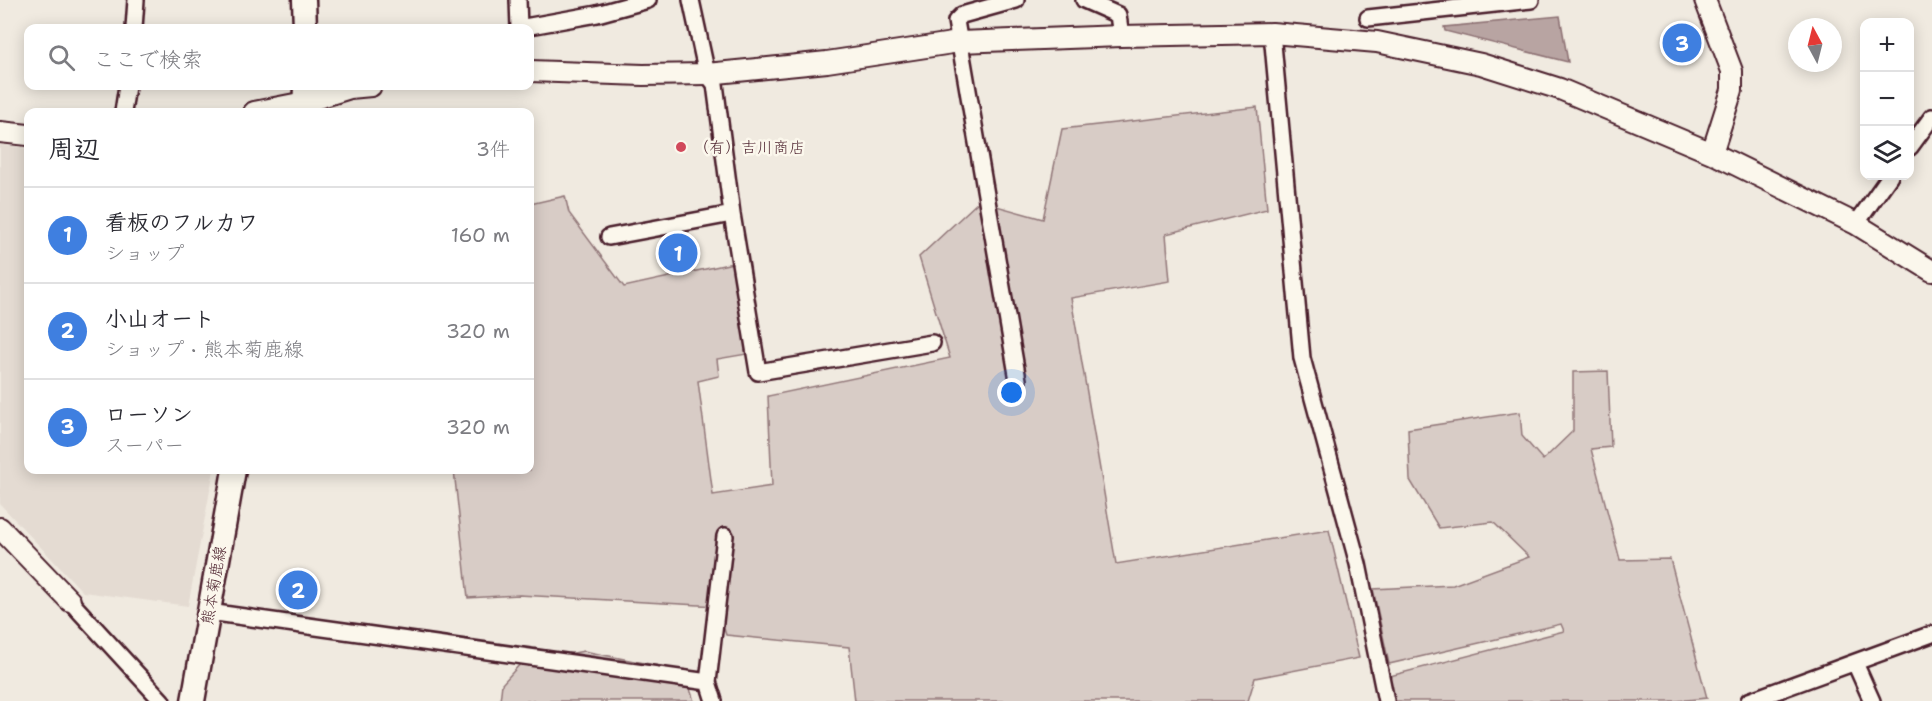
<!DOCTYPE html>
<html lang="ja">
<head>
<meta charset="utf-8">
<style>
	:root { --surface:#fff; --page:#f7f7f7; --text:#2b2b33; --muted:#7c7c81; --line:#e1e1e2; --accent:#0f766e }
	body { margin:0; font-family:"Shantell Sans","Klee One",sans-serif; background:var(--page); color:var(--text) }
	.controls { position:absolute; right:18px; top:18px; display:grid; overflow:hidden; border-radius:12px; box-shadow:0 3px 15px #0003 }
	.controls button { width:54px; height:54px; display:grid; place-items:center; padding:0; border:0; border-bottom:2px solid var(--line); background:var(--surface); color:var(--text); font:30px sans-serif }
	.compass { position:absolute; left:1788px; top:18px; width:54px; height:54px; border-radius:50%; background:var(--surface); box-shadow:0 3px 15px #0003; rotate:353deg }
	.you { position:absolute; left:1012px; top:393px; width:21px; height:21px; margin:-15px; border:4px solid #fff; border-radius:50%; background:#1a73e8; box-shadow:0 0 0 9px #1a73e833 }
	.badge { display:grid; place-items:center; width:39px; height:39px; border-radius:50%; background:var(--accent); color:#fff; font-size:20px; font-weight:700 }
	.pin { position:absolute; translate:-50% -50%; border:3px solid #fff; box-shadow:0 2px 6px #0006 }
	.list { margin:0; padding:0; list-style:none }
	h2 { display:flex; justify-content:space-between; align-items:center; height:78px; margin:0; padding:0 24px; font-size:26px }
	h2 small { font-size:20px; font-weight:400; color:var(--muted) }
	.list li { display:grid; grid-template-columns:39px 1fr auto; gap:18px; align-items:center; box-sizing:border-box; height:96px; padding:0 24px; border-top:2px solid var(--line) }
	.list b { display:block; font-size:22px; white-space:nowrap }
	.list p { margin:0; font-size:20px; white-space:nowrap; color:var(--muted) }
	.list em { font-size:20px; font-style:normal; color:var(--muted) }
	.icon { flex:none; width:33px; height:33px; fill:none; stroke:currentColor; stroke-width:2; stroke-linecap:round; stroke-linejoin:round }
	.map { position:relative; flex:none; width:1932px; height:701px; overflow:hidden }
	.search { position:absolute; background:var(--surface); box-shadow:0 3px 15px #0003; left:24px; top:24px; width:510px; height:66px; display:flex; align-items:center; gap:15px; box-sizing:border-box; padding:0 21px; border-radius:12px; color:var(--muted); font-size:22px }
	.panel { position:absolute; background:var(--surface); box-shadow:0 3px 15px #0003; left:24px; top:108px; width:510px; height:366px; border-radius:12px }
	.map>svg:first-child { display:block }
	.built { fill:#e4dbd2 }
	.green { fill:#d8ccc6; stroke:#917678; stroke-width:1.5 }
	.water { fill:#b8a4a2; stroke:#8c6f72; stroke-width:1.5 }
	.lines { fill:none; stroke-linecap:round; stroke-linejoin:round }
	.street-casing { stroke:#4a1f2b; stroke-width:20 }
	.secondary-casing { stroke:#4a1f2b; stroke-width:24 }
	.primary-casing { stroke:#4a1f2b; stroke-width:27 }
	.street { stroke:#fbf7ec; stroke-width:15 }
	.secondary { stroke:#fbf7ec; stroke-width:20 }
	.primary { stroke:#fbf7ec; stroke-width:22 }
	.poi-dot { fill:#d1495b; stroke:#fbf7ec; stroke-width:2 }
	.labels { text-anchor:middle; stroke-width:5; stroke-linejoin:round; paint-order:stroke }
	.poi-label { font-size:16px; fill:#4a1f2b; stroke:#fbf7ec; text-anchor:start }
	.street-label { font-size:16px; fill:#4a1f2b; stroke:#fbf7ec }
</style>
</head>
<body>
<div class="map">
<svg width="1932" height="701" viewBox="0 0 1932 701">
	<rect width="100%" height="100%" fill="#f0eae0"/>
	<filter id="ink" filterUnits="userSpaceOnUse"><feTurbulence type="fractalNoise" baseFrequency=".0167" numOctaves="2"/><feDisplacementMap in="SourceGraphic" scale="12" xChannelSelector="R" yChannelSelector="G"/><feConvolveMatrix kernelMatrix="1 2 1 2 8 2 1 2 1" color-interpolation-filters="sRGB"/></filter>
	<g filter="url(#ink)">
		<path class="built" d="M0,145L28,148V470H214L188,606L83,592L0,504Z"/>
		<path class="green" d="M1257,107L1267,209L1166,234L1170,281L1071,298L1116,564L1329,530L1359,658L1255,678L1248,701H855L849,647L726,635L717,606L519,595L468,598L454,470H530V204L565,196L569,213L624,287L733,263L747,354L717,359L719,376L698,381L713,495L772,486L768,396L950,358L919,257L979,201L1043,219L1062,129Z
			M1608,371L1611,447L1591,449L1620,560L1670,559L1707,698L1676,701H1392L1386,677L1564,631L1561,624L1389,664L1373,589L1453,585L1529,557L1493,522L1439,528L1410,480L1408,429L1520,412L1522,436L1543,460L1573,431V372Z
			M584,651L684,671L694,701H500L502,684L521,663Z"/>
		<path class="water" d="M1560,16L1568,62L1445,31L1444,27Z"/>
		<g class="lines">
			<defs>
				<path id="street" d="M518,0L519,28
					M691,0L707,74L715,84L732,214L758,372L932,343
					M1016,0L962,15L956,21L1018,380
					M1084,0L1118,15L1121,36
					M1368,18L1531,0
					M134,28L136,0
					M519,28L597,14L648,0
					M1272,33L1302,358L1358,564L1386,701
					M123,112L127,86
					M1910,147L1932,117
					M1856,224L1890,176
					M609,237L732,214
					M70,601L162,701
					M209,612L708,682L714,701
					M1855,663L1872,701
					M708,682L725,536
					M1749,701L1932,634"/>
				<path id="secondary" d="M1705,0L1732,71V90L1712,153
					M530,71L643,75L707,74L827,62L959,42L1121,36L1272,33L1377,42L1481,64L1560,89L1712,153L1856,224L1932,271
					M254,112L305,102L350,88L371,86
					M0,132L28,135
					M0,528L70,601"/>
				<path id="primary" d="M304,0L305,28
					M304,112L305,86
					M193,701L234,470"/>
			</defs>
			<use href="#street" class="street-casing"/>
			<use href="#secondary" class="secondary-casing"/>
			<use href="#primary" class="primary-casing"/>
			<use href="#street" class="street"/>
			<use href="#secondary" class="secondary"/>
			<use href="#primary" class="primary"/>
		</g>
	</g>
	<circle class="poi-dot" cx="681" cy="147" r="6"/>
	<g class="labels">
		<g class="poi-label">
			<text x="693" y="153">（有）吉川商店</text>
		</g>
		<g class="street-label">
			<text transform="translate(213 585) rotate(-80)" y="6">熊本菊鹿線</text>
		</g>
	</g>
</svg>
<div class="controls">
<button>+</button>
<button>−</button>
<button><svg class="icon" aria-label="layers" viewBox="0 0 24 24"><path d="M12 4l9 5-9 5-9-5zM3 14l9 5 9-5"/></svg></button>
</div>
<svg class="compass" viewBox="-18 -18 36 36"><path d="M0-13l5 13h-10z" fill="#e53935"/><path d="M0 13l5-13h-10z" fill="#7c7c81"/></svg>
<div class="you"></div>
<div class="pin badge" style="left:678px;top:253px;background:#3f7fe0">1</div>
<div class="pin badge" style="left:298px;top:590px;background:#3f7fe0">2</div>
<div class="pin badge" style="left:1682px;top:43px;background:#3f7fe0">3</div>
<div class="search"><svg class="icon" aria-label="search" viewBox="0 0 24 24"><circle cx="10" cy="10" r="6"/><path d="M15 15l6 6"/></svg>ここで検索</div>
<section class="panel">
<h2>周辺<small>3件</small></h2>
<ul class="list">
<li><span class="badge" style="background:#3f7fe0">1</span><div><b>看板のフルカワ</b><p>ショップ</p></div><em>160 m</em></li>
<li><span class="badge" style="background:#3f7fe0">2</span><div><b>小山オート</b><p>ショップ · 熊本菊鹿線</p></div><em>320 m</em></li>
<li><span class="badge" style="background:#3f7fe0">3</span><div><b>ローソン</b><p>スーパー</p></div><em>320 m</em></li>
</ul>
</section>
</div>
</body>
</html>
